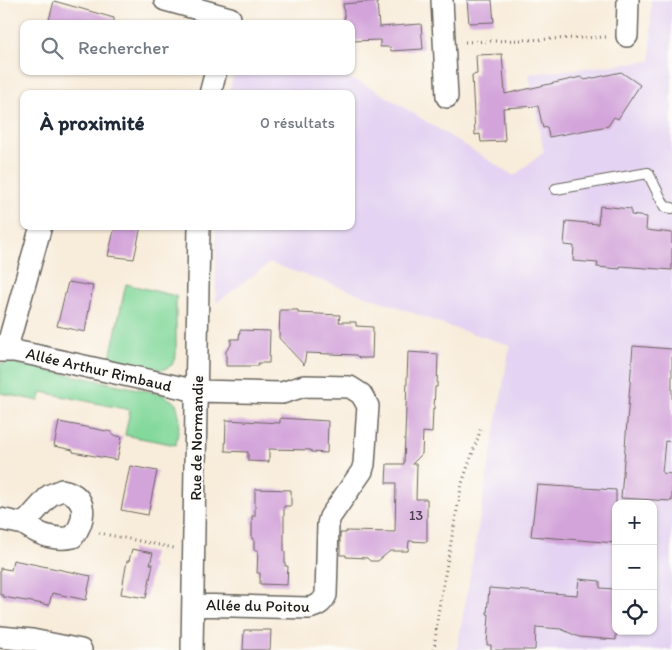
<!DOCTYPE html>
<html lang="fr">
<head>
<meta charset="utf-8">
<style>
	:root { --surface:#fff; --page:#f2f2f3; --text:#1f2937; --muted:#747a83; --line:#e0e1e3 }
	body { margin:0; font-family:Itim,sans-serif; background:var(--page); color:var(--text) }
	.controls { position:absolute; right:15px; bottom:15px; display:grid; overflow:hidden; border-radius:10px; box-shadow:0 1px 4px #0004 }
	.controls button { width:45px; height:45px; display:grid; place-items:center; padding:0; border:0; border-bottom:1px solid var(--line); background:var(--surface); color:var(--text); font:25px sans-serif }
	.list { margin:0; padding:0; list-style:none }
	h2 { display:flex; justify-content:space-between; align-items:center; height:65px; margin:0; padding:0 20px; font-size:21px }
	h2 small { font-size:16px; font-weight:400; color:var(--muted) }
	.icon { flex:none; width:28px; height:28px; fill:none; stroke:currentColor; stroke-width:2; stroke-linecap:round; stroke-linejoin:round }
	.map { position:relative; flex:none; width:672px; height:650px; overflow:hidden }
	.search { position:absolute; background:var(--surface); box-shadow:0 1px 4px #0004; left:20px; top:20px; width:335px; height:55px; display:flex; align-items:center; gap:12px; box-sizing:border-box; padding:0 18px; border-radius:10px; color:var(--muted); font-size:19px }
	.panel { position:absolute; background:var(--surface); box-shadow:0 1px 4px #0004; left:20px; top:90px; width:335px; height:140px; border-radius:10px }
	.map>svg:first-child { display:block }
	.built { fill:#e4d3f2; fill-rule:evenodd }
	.green { fill:#83d89b; stroke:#507a5c }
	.building { fill:#d3a4da }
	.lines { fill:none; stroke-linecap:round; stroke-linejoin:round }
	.lane-casing { stroke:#69655e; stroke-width:12 }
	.street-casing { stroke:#69655e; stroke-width:24 }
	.path { stroke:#69655e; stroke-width:3; stroke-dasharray:1 4; stroke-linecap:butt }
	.lane { stroke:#fff; stroke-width:10 }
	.street { stroke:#fff; stroke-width:21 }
	.labels { text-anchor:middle; stroke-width:4; stroke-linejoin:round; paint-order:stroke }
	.number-label { font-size:14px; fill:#4a3e4c }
	.street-label { font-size:16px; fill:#1c1c1c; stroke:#fdfcf7 }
</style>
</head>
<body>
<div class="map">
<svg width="672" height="650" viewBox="0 0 672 650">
	<rect width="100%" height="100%" fill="#fdfcf7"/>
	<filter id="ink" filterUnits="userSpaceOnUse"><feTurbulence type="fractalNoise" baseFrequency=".02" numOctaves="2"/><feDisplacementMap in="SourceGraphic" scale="10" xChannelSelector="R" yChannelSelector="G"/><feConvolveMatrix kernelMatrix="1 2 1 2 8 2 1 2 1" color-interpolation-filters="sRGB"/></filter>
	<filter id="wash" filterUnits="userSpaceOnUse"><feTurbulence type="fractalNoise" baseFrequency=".0096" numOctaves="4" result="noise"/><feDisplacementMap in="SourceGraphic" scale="20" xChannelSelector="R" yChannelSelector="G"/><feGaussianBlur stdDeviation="1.12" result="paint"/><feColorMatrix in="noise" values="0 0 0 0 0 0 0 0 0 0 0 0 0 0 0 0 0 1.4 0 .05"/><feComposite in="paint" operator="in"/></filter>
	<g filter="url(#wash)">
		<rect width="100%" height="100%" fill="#f8ecda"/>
		<path class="built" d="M651,0H672V650H457L510,345L444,325L398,307L270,263L216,303V226H351V94H229L234,71H333L374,89L514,176L544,152L529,74L651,61ZM616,504H653V631H616Z"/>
		<path class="green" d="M126,284L176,296V355L172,365L162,370L110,358Z
			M8,362L162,394L176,403L180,419L176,445L125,435L130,410L42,392L39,401L0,393V364Z"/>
		<g id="blocks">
			<path class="building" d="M467,0H492L494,22L469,23Z
				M54,1L114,18V24H48Z
				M377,1L379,27L421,24L423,49L391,51L390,47H380V40L351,41V24H345L343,4Z
				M502,54L505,94L581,77L585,80L621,72L640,85L618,119L614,117L608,126L549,137L547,127L543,128L538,106L503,108L505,141L481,142L480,134L475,135L472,75L477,74L476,55Z
				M600,206L631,209V215L647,217L646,230L672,233V270L620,266V269L597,267L598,263L573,261L574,246L564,245L566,221L598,224Z
				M115,226H141L134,259L108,256Z
				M68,282L93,286L85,332L57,326Z
				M280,310H298V313L340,315L339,322H356V326L373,327L372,358H359L356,355L306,353L304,365L279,338Z
				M240,330L270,331L269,363H258V366H226V351L231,345V339H239Z
				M633,346L672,349V442L665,441L662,473L672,474V501L621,498Z
				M408,352L438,354L437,387H435L434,409L433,408L432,433L423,432L422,454L412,464H417L416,499H427V542L409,541L408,551H390L378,561H370L367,558L346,557V555H340V533H346V531L395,532L396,483H386L387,464H404Z
				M280,418L328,421L327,453L311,452V450L269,449V462L248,461V452L225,451L226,420L280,423Z
				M59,422L112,432V435L122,437L117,460L73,452V450L54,446Z
				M130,466L157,471L148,515L121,510Z
				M537,485L616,490V543L531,536Z
				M255,489L291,490V506H284V551H285V566H288L287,585L260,584V573H257L258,550H254V539H252V516H255Z
				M132,549L153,553L150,564H153L146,598L121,594L127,561H129Z
				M13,560L91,576L86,600L52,593L49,605L3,597V595H0V568L11,570Z
				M579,579L600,581V588L616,589V640L579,637L561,629L536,627L535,650H491V645H487L489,614H487L489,588L577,595Z
				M244,630H271L270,650H243Z"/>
		</g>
	</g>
	<g filter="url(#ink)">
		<use href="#blocks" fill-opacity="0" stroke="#69655e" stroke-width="1"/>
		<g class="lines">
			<defs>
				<path id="lane" d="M556,189L648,173L665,207L672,208"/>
				<path id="street" d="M165,0L230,18
					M442,0L447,97
					M627,36L628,0
					M210,94L216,71
					M0,351H14L34,355L197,391L282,393L304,386L350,387L361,394L368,406L364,464L362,471L330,517L328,524L326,595C322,603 318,606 309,608L193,605
					M6,351L41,226
					M62,490C89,495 86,520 73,537C55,541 39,535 24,524L50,495Z
					M0,519L24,524
					M0,637L32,640L81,650
					M192,650L199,226"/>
			</defs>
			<use href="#lane" class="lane-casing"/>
			<use href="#street" class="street-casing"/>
			<path class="path" d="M465,42L606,37
				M99,533L174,548
				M434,650L439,607L462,483L482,426"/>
			<use href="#lane" class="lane"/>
			<use href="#street" class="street"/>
		</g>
	</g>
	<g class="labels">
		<g class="number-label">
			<text x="416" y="520">13</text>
		</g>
		<g class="street-label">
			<text transform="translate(99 369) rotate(13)" y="6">Allée Arthur Rimbaud</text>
			<text transform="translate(196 438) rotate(-89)" y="6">Rue de Normandie</text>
			<text transform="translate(258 605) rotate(1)" y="6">Allée du Poitou</text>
		</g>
	</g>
</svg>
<div class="controls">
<button>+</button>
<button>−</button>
<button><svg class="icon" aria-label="locate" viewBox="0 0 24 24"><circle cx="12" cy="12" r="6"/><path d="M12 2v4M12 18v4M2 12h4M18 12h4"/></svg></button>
</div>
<div class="search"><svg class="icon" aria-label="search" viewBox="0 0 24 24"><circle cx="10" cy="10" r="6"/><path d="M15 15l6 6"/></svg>Rechercher</div>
<section class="panel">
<h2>À proximité<small>0 résultats</small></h2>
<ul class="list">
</ul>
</section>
</div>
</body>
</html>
